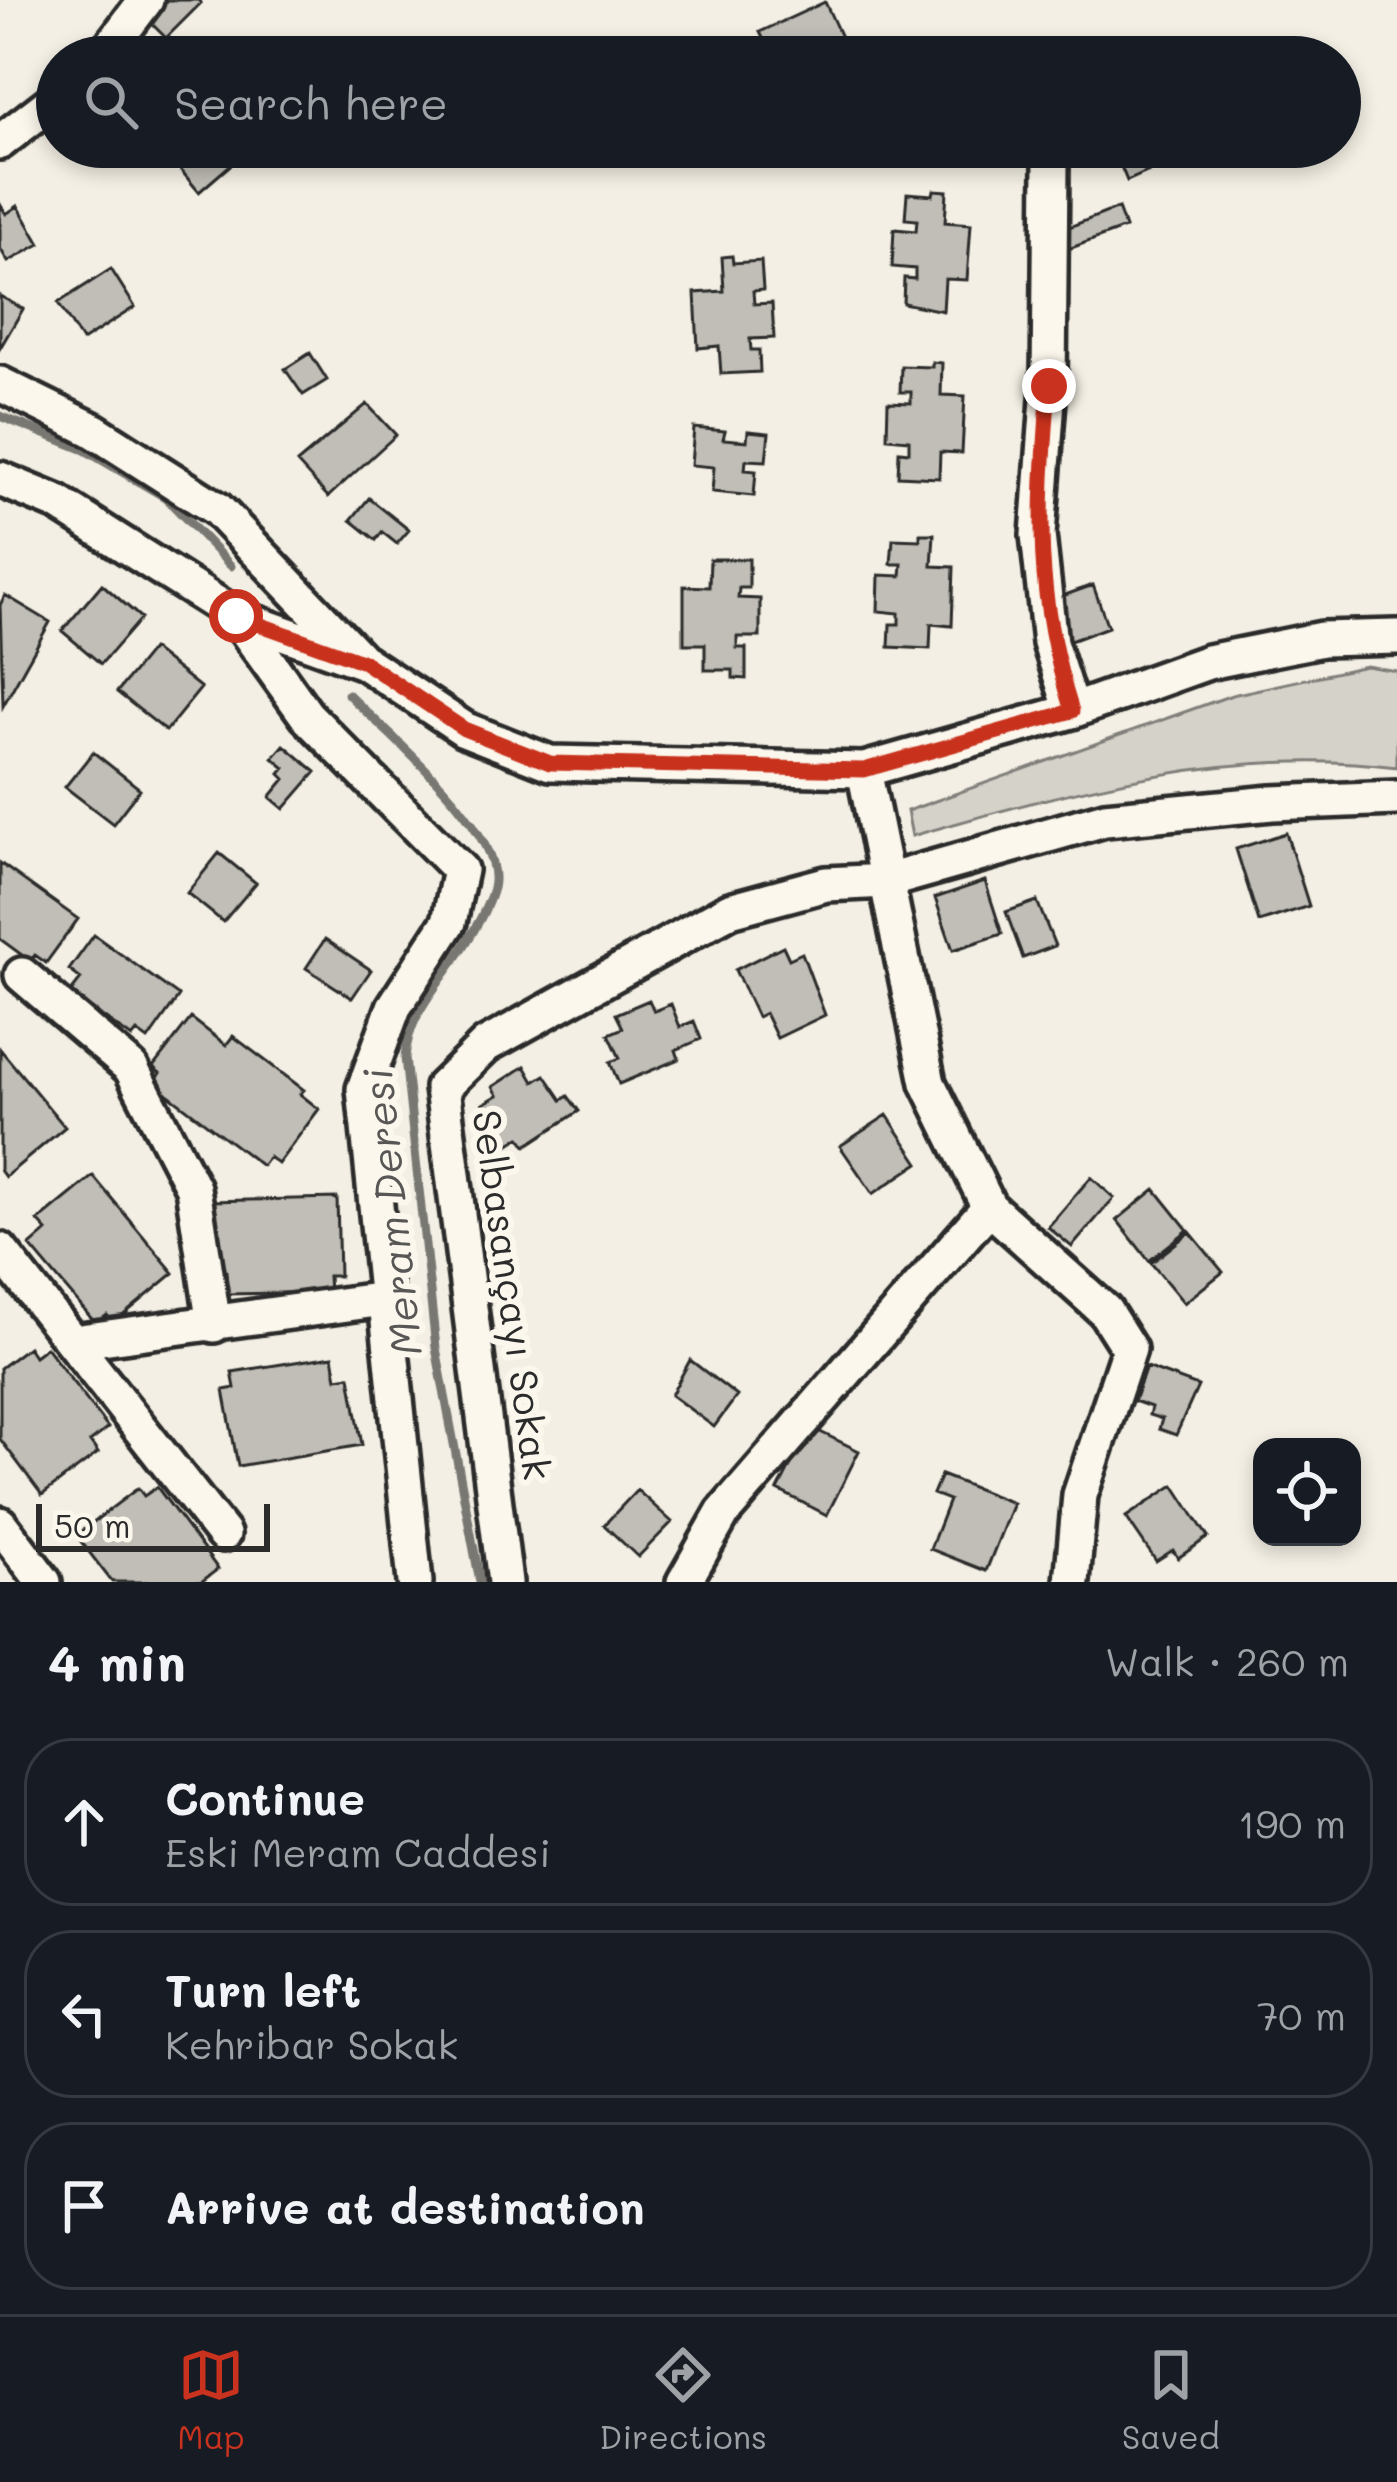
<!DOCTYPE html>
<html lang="en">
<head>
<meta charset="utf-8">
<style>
	:root { --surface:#171b24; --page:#20242c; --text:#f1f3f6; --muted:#9ea1a6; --line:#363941; --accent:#c8321e }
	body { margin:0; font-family:Mali,sans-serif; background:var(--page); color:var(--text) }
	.controls { position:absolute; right:36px; bottom:36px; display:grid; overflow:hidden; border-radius:24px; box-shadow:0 6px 18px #0003 }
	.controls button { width:108px; height:108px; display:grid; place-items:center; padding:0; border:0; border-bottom:3px solid var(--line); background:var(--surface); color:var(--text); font:60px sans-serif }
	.scale { position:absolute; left:36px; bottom:30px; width:234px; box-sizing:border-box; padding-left:12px; border:6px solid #2b2b2b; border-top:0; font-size:33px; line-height:42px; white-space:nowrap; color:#2b2b2b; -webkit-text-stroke:9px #fbf7ec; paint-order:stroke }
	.stop { position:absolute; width:36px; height:36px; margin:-27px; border:9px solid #c8321e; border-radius:50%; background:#fff }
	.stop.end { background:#c8321e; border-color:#fff; box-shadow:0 3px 12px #0008 }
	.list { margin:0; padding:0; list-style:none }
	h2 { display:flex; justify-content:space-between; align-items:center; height:156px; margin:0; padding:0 48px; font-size:51px }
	h2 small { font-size:39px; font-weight:400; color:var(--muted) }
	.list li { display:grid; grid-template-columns:78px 1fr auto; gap:36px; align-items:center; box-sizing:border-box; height:168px; margin:0 24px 24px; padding:0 24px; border:3px solid var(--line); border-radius:48px }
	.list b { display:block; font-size:45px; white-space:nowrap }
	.list p { margin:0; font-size:39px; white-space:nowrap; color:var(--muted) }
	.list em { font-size:39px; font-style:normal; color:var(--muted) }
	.icon { flex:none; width:66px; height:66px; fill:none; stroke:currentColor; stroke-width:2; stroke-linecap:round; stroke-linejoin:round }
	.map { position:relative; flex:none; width:1397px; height:1582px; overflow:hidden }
	.search { position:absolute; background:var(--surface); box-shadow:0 6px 18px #0003; left:36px; right:36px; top:36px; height:132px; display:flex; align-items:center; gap:30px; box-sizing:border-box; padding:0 42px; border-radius:66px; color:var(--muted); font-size:45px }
	.sheet { height:732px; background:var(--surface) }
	nav { display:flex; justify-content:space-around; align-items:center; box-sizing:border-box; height:168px; border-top:3px solid var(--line); background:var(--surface); font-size:33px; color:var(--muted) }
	nav a { display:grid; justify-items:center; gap:6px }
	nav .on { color:var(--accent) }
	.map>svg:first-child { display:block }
	.green { fill:#d5d2c9; stroke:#807e7a; stroke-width:3 }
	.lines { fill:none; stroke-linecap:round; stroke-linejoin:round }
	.stream { stroke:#787772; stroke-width:9 }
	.building { fill:#c0beb6; stroke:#2b2b2b; stroke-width:3 }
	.minor-casing { stroke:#2b2b2b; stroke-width:42 }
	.minor { stroke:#fbf7ec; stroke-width:33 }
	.route { stroke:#c8321e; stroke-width:15 }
	.labels { text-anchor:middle; stroke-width:12; stroke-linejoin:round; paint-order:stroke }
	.street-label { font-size:39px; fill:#2b2b2b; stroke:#fbf7ec }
	.water-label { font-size:42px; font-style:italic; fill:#585755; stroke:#fbf7ec }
</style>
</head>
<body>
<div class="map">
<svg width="1397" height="1582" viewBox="0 0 1397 1582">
	<rect width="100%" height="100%" fill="#f3efe4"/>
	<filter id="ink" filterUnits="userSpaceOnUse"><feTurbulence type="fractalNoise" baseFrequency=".00833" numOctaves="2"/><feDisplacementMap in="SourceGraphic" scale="24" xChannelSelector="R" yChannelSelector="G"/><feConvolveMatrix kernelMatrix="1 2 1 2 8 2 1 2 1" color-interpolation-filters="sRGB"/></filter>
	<g filter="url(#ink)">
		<path class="green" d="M1366,666L1397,671V767C1229,746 1072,790 912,836L907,811L1232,695Z"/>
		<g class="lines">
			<path class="stream" d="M0,416L85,450L165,497L231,566
				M348,694C386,733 507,831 493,888C487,911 468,941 454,961C432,992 408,1018 405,1058L436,1348L480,1582"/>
		</g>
		<path class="building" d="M152,0H198L201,3L166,38L140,12Z
			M825,2L850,57H772L760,32Z
			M179,147H223L235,161L199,192L169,156Z
			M1113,147H1173L1178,158L1127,181Z
			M934,190L947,191L945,222L971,224L967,280L945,279L943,311L903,303L904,278L915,279V269L892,267L894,229L916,231L917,220L905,219L907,193L933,195Z
			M0,204L6,214L18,206L40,244L8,262L0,248Z
			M1118,208L1125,228L1063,251L1056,232Z
			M732,256L733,263L761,261L763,290L753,291L754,304L772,303L774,338L750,339L751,350H759L760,372L721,374L719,346L698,348L695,293L724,291L722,257Z
			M111,269L135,307L82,341L58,303Z
			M0,296L23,309L0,348Z
			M310,353L327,380L303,395L285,369Z
			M932,362L942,363L941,395L965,396L962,453L940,452L939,478L898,476L899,451L909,452V440L887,438L888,402L911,403V392H900L901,366L932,367Z
			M367,404L396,435L328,497L297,463Z
			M694,428L725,431L723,439L747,441L748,431L769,433L766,461L746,460L745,470L756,471L754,496L712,492L714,467L691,465Z
			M369,498L409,530L397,544L382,532L376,540L351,520Z
			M920,534H934L932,566L954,567L952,626L931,624L930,649L889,647L890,624H899V613L878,611L879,575L901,576L902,564H891L893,539L920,540Z
			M710,559H749V588H739L738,598L760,599V637H737V648H746V679L733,678V670H705V644H684V586L709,587Z
			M102,584L141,618L101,664L62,631Z
			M1093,585L1108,627L1062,644L1046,602Z
			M5,595L50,622L3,706L0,605Z
			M152,649L201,688L166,731L117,692Z
			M284,745L316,772L284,809L270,797L285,779L280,774L285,768L273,758Z
			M93,752L140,789L113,824L65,787Z
			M1286,833L1309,906L1259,922L1236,849Z
			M219,853L256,883L223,922L187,893Z
			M0,863L78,919L46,963L35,955L30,961L0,939Z
			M985,881L1002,934L953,950L935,898Z
			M1037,901L1055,946L1023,958L1006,912Z
			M94,935L179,996L148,1040L137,1032L132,1038L70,993L81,979L69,970Z
			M325,939L371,970L352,998L306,968Z
			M783,946L789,959L802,953L825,1015L777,1038L765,1013L757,1017L735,970Z
			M649,1000L654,1011L671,1004L680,1027L694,1021L701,1039L676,1050L679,1059L619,1084L610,1062L620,1058L609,1034L623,1028L616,1014Z
			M191,1018L226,1045L233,1036L304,1090L300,1094L319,1109L278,1164L269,1157L262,1166L153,1083L160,1073L153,1067Z
			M0,1049L65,1127L5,1177L0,1170Z
			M525,1066L534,1082L545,1075L562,1100L568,1096L579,1111L526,1146L520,1137L497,1152L487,1136L499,1128L483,1104L498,1095L493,1087Z
			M887,1115L919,1163L873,1194L840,1146Z
			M93,1176L174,1273L114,1323L107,1315L96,1324L30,1246L47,1231L38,1221Z
			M1091,1177L1114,1198L1072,1247L1048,1227Z
			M1155,1189L1188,1230L1149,1261L1117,1220Z
			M337,1198L339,1276H328L329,1292L227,1294L226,1271L213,1272L210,1201Z
			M1190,1232L1223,1272L1184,1303L1151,1263Z
			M28,1347L34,1356L46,1347L108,1428L90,1442L98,1453L42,1495L0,1439V1368Z
			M333,1356L337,1378L350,1376L362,1445L238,1466L224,1390L235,1388L232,1372Z
			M690,1360L737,1396L714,1427L671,1395Z
			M1146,1367L1198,1386L1176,1435L1159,1429L1162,1419L1149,1415L1151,1407L1134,1401Z
			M810,1427L859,1451L827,1515L778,1490Z
			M941,1475L1013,1503L986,1571L930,1549L949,1500L933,1494Z
			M1174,1485L1208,1537L1178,1558L1173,1550L1156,1561L1126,1517Z
			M157,1487L218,1569L201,1582H112L76,1535L138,1488L144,1496Z
			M637,1490L672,1522L638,1557L604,1525Z"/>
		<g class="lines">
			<defs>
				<path id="minor" d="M103,57L146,0
					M0,142L57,98
					M1051,162L1049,386L1038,535L1050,643L1072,711
					M0,384L93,430L217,509L358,657
					M0,479L58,503L236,616L364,662L464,729L550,763L864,770L1072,711L1208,662L1322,639L1397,637
					M237,618L307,716L460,870L449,922L394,1007L364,1089L415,1582
					M864,770L928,1083L989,1207L1105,1311L1129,1349L1080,1495L1072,1582
					M22,975L131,1068L193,1188L214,1325
					M0,1250L223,1534
					M73,1342L384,1299
					M0,1524L44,1582
					M505,1582L442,1088L486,1045L730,910L826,884L887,881L1105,819L1272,803L1397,798
					M684,1582L723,1513L989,1207"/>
			</defs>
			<use href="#minor" class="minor-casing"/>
			<use href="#minor" class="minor"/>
		</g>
	</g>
	<g class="lines" filter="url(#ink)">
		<path class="route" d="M236,616L364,662L464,729L550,763L864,770L1072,711C1033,589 1040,511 1049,386"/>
	</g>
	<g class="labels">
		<g class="street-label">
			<text transform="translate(512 1295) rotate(82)" y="14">Selbasançayı Sokak</text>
		</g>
		<g class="water-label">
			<text transform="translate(392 1212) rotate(-96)" y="15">Meram Deresi</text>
		</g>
	</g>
</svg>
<div class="controls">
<button><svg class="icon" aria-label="locate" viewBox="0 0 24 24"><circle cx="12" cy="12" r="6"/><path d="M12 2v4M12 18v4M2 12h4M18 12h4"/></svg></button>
</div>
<div class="scale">50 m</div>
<div class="stop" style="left:236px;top:616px"></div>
<div class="stop end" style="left:1049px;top:386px"></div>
<div class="search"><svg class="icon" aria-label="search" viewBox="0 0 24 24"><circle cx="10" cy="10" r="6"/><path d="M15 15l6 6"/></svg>Search here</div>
</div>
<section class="sheet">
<h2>4 min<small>Walk · 260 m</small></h2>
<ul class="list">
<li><svg class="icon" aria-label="ahead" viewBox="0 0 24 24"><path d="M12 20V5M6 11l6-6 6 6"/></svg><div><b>Continue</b><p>Eski Meram Caddesi</p></div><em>190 m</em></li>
<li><svg class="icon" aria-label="left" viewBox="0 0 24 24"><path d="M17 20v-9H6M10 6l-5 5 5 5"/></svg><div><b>Turn left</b><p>Kehribar Sokak</p></div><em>70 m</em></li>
<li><svg class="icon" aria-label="arrive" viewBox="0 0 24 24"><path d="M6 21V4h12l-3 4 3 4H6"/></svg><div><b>Arrive at destination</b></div></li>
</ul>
</section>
<nav>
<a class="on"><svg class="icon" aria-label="map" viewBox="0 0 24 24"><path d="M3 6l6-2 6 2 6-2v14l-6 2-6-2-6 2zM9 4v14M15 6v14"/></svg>Map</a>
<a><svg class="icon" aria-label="directions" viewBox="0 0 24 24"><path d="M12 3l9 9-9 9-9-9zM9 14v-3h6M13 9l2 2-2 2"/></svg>Directions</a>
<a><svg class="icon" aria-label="saved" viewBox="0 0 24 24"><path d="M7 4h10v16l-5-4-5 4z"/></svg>Saved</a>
</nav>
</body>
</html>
